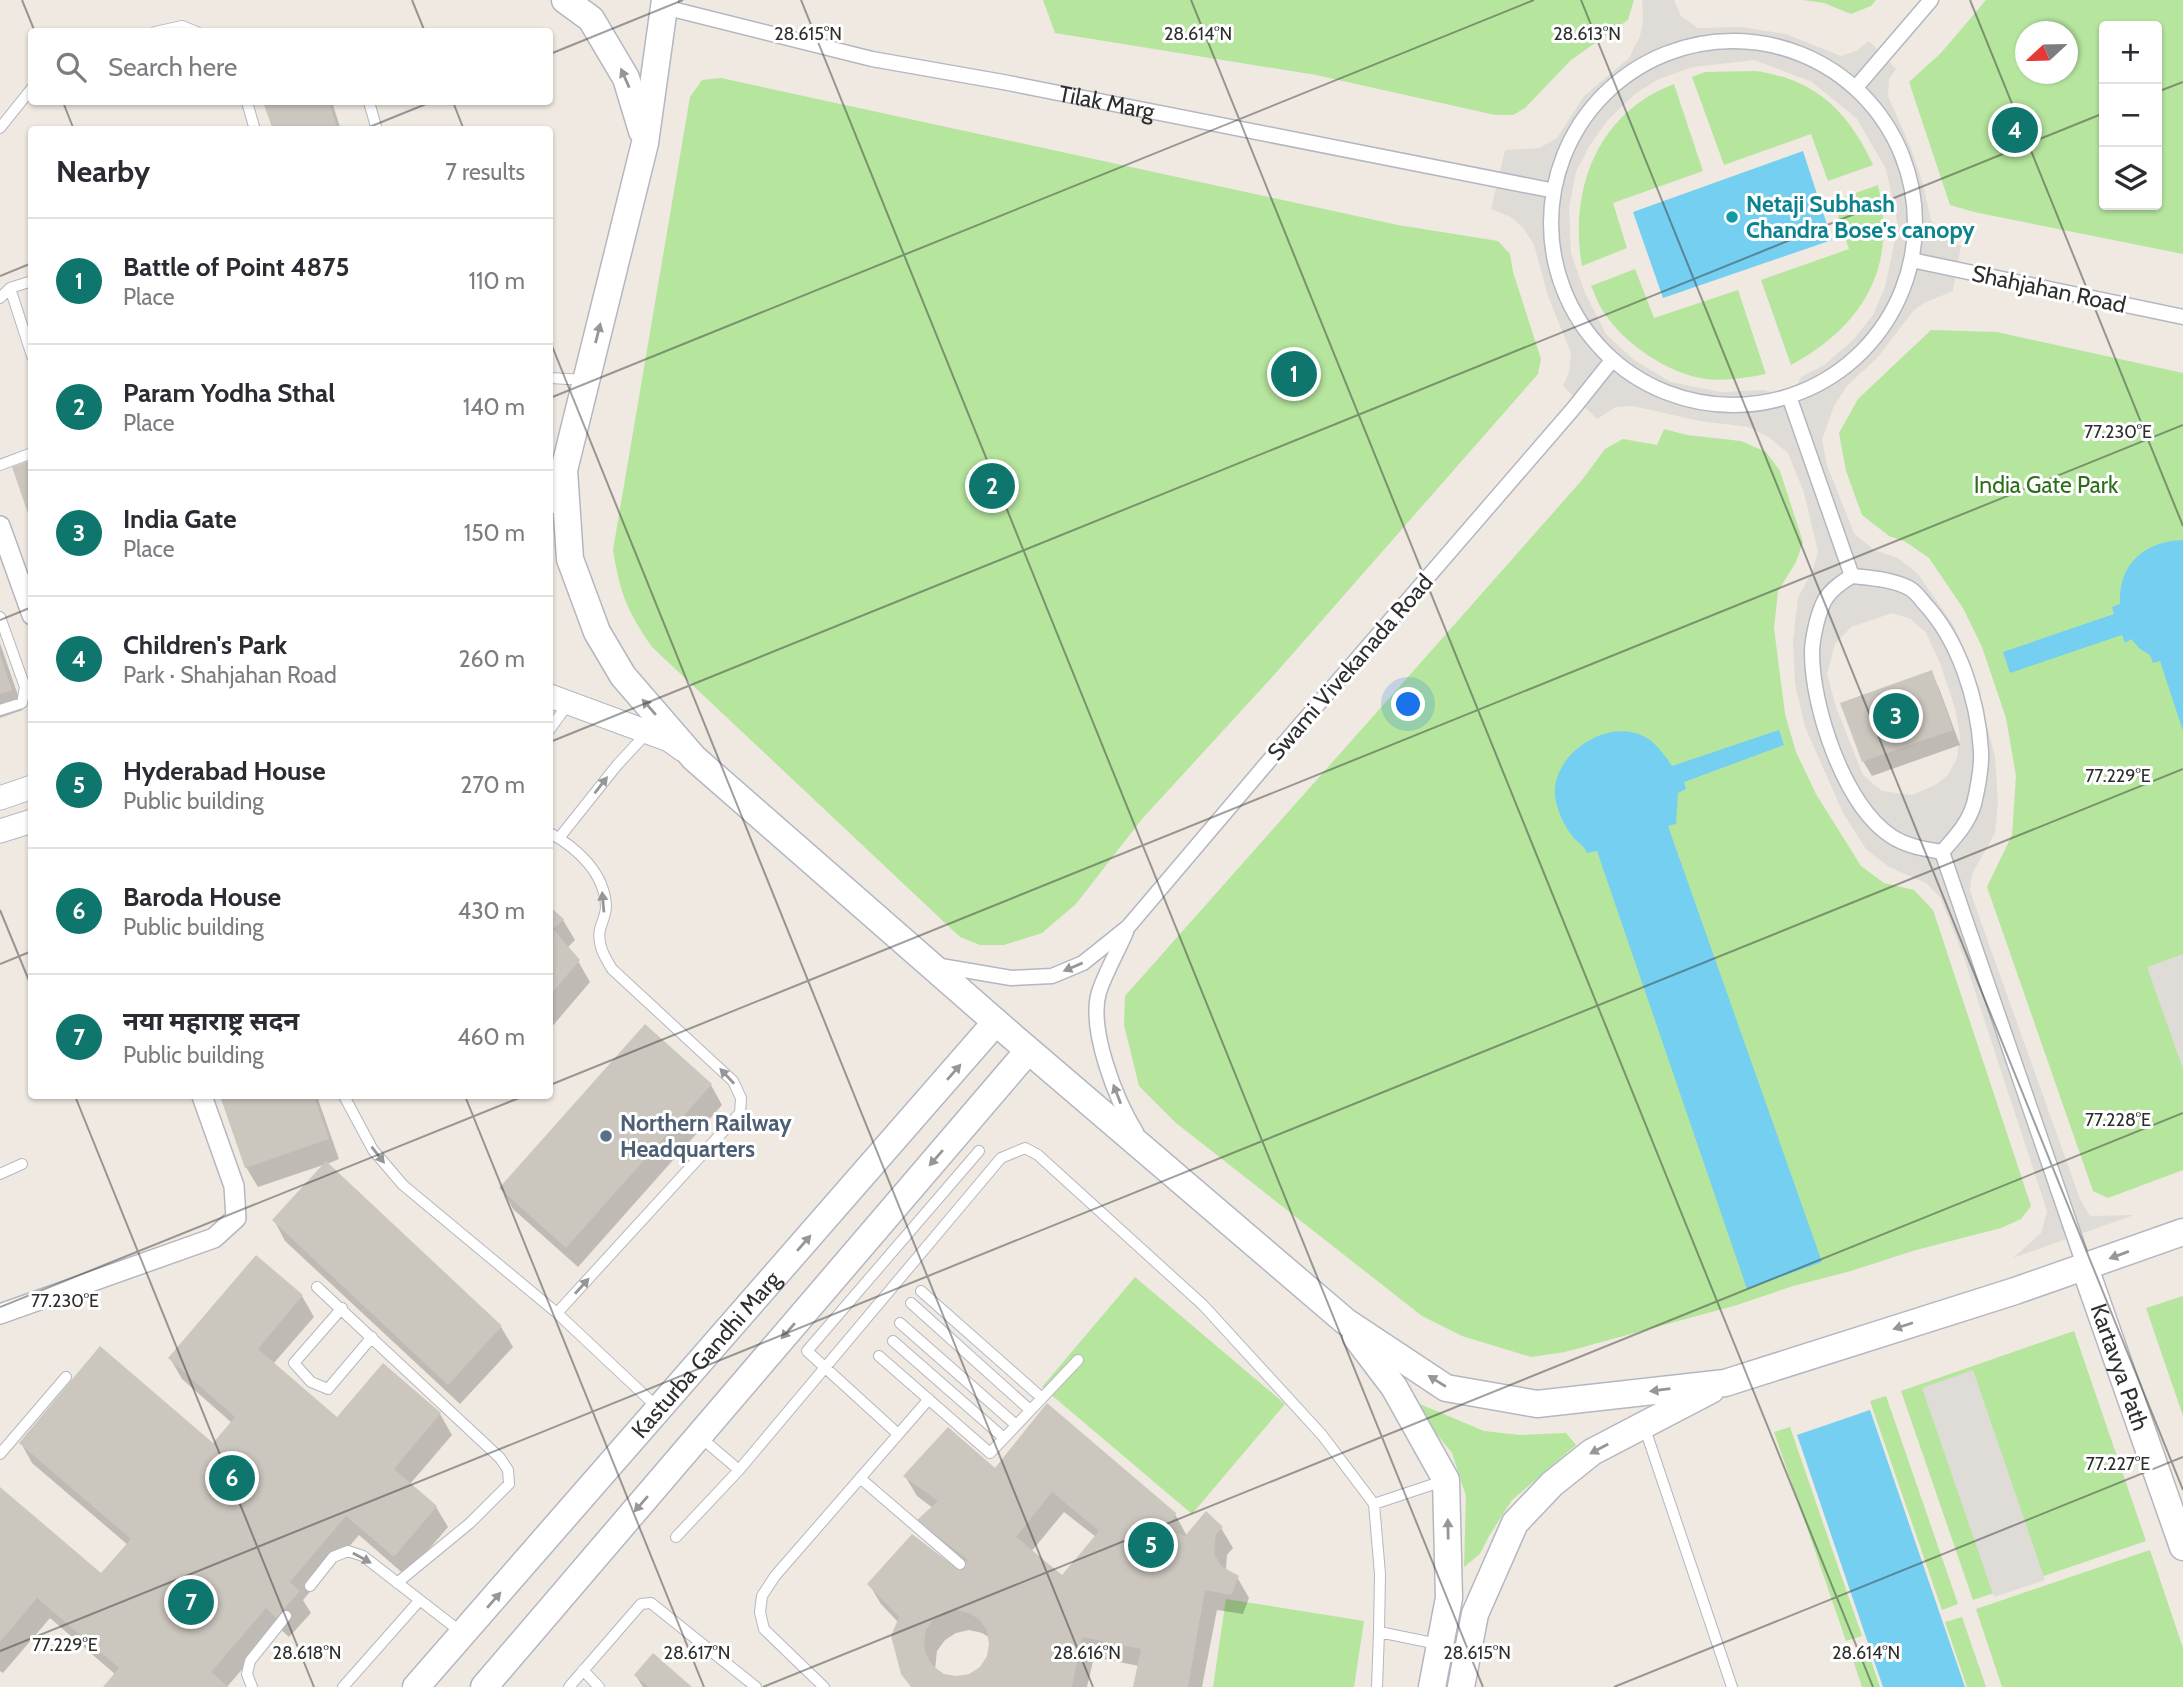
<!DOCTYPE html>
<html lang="en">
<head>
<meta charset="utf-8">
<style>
	:root { --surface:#fff; --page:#f2f2f3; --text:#2b2b33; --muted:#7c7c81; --line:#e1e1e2; --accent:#0f766e }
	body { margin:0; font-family:Cabin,"Noto Sans Devanagari",sans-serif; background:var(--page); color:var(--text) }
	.controls { position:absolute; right:21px; top:21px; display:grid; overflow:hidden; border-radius:7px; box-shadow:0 2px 5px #0004 }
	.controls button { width:63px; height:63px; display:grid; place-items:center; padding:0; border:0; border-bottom:2px solid var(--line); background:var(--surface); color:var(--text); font:35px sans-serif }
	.compass { position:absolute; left:2015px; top:21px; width:63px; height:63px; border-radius:50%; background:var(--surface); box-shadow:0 2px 5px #0004; rotate:248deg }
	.you { position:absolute; left:1409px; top:705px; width:24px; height:24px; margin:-18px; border:5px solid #fff; border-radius:50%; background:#1a73e8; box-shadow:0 0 0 10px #1a73e833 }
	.badge { display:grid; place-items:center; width:46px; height:46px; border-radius:50%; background:var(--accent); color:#fff; font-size:23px; font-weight:700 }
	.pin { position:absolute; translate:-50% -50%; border:4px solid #fff; box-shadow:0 2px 7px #0006 }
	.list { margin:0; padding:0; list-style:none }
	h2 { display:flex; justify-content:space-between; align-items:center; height:91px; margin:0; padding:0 28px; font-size:30px }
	h2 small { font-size:23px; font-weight:400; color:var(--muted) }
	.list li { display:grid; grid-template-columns:46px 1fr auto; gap:21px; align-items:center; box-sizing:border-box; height:126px; padding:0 28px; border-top:2px solid var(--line) }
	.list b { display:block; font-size:26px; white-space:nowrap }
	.list p { margin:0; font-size:23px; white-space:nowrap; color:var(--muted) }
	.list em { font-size:23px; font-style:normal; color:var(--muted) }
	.icon { flex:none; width:38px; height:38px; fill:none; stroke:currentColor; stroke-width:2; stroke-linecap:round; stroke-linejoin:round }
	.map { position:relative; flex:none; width:2183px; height:1687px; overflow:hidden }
	.search { position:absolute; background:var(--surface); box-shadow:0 2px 5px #0004; left:28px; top:28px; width:525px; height:77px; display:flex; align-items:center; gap:18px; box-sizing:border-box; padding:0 24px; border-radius:7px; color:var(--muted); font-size:26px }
	.panel { position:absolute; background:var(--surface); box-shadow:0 2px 5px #0004; left:28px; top:126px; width:525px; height:973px; border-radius:7px }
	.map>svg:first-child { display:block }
	.green { fill:#b6e59e; fill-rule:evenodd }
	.plaza { fill:#dfdcd8; fill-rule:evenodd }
	.water { fill:#75cff0 }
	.shadow { fill:#0003; fill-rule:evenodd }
	.building { fill:#cbc7bf; fill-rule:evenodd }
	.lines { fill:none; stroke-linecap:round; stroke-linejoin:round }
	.service-casing { stroke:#b4b7c1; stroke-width:12 }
	.pedestrian-casing { stroke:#b4b7c1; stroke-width:17 }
	.minor-casing { stroke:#b4b7c1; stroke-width:22 }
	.tertiary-casing { stroke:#b4b7c1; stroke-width:25 }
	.secondary-casing { stroke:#b4b7c1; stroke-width:29 }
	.service { stroke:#fff; stroke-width:10 }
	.pedestrian { stroke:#fff; stroke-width:14 }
	.minor { stroke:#fff; stroke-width:19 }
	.tertiary { stroke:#fff; stroke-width:23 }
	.secondary { stroke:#fff; stroke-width:26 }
	.oneway { fill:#969696 }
	.ticks { fill:none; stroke:#2e2e2e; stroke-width:2; stroke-opacity:0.45 }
	.culture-dot { fill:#0f9aa8; stroke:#fff; stroke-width:2.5 }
	.service-dot { fill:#5c6f8a; stroke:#fff; stroke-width:2.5 }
	.labels { text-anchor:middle; stroke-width:6; stroke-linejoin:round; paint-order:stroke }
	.street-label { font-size:23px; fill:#2e2e2e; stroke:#fff }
	.culture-label { font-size:23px; font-weight:bold; fill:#0d838f; stroke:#fff; text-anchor:start }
	.park-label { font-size:23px; fill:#2c6e1b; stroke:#fff }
	.service-label { font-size:23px; font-weight:bold; fill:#4e5e75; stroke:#fff; text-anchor:start }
	.ticks-label { font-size:18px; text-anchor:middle; fill:#2e2e2e; stroke:#fff; stroke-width:6; stroke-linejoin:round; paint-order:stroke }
</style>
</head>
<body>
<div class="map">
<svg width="2183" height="1687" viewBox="0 0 2183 1687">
	<rect width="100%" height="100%" fill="#efe9e1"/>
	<path class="green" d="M1043,0H1634L1628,20L1571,60L1525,108L1513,115H1495L1316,75L1055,33Z
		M1803,0H1876L1871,6L1851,14L1824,3Z
		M1986,0H2183V254L1974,212L1950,205L1909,82L1941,53ZM2104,26H2157V205H2104ZM2025,32H2068V74H2025Z
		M1756,71C1816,80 1848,111 1873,165L1828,181L1811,134L1724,165L1692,77L1705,72Z
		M721,78L1398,225L1498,241L1510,254L1513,272L1541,359L1538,374L1274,675L1142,819L1076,904L1042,933L1004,945H980L960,937L652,647C627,611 620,593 613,550L690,97L702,80Z
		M1674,84L1703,171L1613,203L1627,248L1582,266C1569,190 1597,113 1674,84Z
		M1878,185C1898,267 1863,326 1791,365L1761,280L1849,249L1833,201Z
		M1635,269L1654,318L1738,290L1766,374C1746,378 1726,381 1706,379C1668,374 1623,343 1603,311C1598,304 1595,294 1591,286Z
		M1931,330L1997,332L2183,373V1170L2108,1198L2093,1191L1987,887L2012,835L2016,776L2006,718L1982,647L1963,608L1929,558L1906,542L1889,536L1862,515L1846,471L1839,433L1858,399Z
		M1664,429L1687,435L1741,441L1766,452L1780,471L1803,542L1796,562L1778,591L1774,628L1785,714L1796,752L1816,794L1861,866L1884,883L1914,890L1933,910L2031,1206L2021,1219L2001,1228L1916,1250L1851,1271L1793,1286L1737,1305L1565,1352L1531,1357L1462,1336L1422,1316L1176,1123L1139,1086L1124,1025L1125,996L1439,642L1582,480L1605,449L1623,439L1657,445Z
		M1135,1277L1285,1404L1192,1514L1042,1387Z
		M2183,1296V1416L2146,1308Z
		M2074,1331L2146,1541L1973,1600L1901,1391Z
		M1886,1396L1958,1604L1942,1610L1870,1401Z
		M1415,1402L1484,1431L1519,1435L1566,1433L1576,1445L1512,1500L1489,1536L1480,1554L1464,1567L1466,1496L1452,1453L1425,1420Z
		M1790,1427L1862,1636L1846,1641L1774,1432Z
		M2150,1550L2183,1648V1687H2002L1976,1609Z
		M1226,1599L1364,1621L1354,1687H1213Z
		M1962,1617L1986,1687H1967L1945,1622Z
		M1867,1649L1880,1687H1862L1851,1654Z"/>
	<path class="plaza" d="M1642,0H1674L1681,16L1698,28L1741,27L1786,34L1841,56L1856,51L1869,41L1896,69L1889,79L1888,96L1911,148L1923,184L1931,220L1943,233L1961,246L1953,291L1924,303L1914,310L1878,357L1847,386L1834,406L1822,440L1827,465L1854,533L1874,550L1898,558L1918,574L1954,626L1971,665L1995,756L1998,802L1995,833L1972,874L1970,891L2080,1199L2090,1216L2134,1215L2013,1258L2041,1233L2047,1211L1963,955L1940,897L1926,883L1889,867L1866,849L1843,813L1805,727L1795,684L1793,640L1798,598L1813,569L1818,552L1804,493L1788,453L1770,438L1749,427L1699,421L1633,406L1616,407L1597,419L1563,386L1569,372L1571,353L1548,296L1534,245L1524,229L1511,217L1491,209L1505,150L1539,148L1557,138L1584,96L1629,58L1640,36L1643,19ZM1754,60L1812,82L1857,119L1886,169L1898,226L1885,287L1873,315L1853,340L1824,365L1801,377L1790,399L1764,390L1721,392L1671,382L1634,360L1606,334L1585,293L1571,253L1569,208L1576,172L1590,145L1607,121L1636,93L1659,79L1693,67ZM1892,613L1911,619L1926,633L1940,663L1955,708L1960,736L1957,758L1948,775L1935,785L1912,795L1882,791L1863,775L1836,707L1827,674L1835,644L1851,627Z
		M2183,954V1069L2147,967Z
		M1973,1370L2045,1580L1994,1597L1922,1388Z"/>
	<path class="water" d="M1803,151L1832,240L1663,298L1633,212Z
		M2183,540V731L2160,661L2153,663L2150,655L2140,649L2131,639L2125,643L2122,635L2010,673L2003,652L2114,614L2112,607L2120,604C2118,564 2145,541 2183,540Z
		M1779,730L1784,745L1684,782L1686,789L1678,793L1676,824L1668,826L1822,1262L1747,1289L1597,851L1587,853C1584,845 1578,843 1573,837C1563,825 1553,803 1555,787C1560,748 1612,717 1647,738C1657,744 1665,756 1672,766Z
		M1870,1410L1965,1687H1883L1797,1435Z"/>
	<path class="shadow" d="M265,102H332L341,130H275Z
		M0,643L23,710L0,718Z
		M1931,673L1939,688L1960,745L1872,776L1863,761Z
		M550,909L563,920L575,940L567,948L578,961L590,982L550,1029Z
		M711,1085L722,1105L578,1267L513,1209L502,1188Z
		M222,1096H317L339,1159L327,1164L501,1327L513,1347L460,1404L285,1241L274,1220L326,1164L258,1187L246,1167Z
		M256,1257L302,1296L314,1317L273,1364L337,1419L440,1414L452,1435L410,1484L436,1507L448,1527L406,1576L359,1535L303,1600L311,1613L289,1637L278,1627L227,1687H106L116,1675L50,1618L3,1673L0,1671V1489L101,1576L128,1545L32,1463L21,1443L213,1445L232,1423L182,1379L170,1358Z
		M995,1471L1175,1514L1187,1536L1221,1528L1233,1548L1227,1555L1226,1570L1237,1577L1249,1598L1243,1614L1217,1610L1202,1687H1135L1139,1666L1094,1657L1087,1687H911L903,1673L899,1623L881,1604L869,1584L959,1572L964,1567L931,1541L919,1521L933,1508L917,1496L905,1476ZM1064,1512L1096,1537L1062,1578L1031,1552ZM969,1630L982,1633L990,1638L988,1657L981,1668L969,1675L956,1678L943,1675L935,1670L937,1651L945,1640L956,1633Z
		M636,1676L689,1687H643Z"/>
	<path class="building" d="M263,102H329L338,130H273Z
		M32,460V522H31L12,467Z
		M0,654L12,690L0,694Z
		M1932,670L1953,730L1862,762L1840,703Z
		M550,907L564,919L553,929L580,960L550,995Z
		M645,1024L712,1084L566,1248L499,1188Z
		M220,1096H314L329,1139L245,1168Z
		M326,1161L502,1326L448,1385L272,1220Z
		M256,1255L303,1295L258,1349L337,1417L383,1363L441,1413L394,1469L437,1506L394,1557L346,1516L290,1582L300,1591L276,1618L266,1608L211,1672L228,1687H103L119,1668L37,1598L0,1642V1487L101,1573L131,1539L19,1443L100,1346L213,1443L235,1417L168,1358Z
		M1047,1403L1176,1513L1167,1529L1185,1536L1206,1511L1223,1527L1216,1534L1214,1553L1221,1566L1239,1576L1231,1595L1205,1590L1188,1687H1133L1141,1649L1082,1637L1072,1687H911L901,1674L891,1636L899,1617L867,1584L912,1534L959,1570L968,1560L917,1520L938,1501L903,1476L948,1427L995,1468ZM1052,1492L1099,1531L1062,1575L1016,1537ZM957,1610L969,1613L980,1620L987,1631L989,1644L987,1656L980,1667L969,1674L956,1676L944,1674L933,1666L926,1655L924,1643L926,1630L933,1620L944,1613Z
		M653,1653L692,1687H649L634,1675Z"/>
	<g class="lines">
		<defs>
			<path id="service" d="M155,32L182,26L197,32
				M247,102L255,130
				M369,102L377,130
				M0,128L32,88
				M10,288L32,356
				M0,298L10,288L32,281
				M550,378L586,380
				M0,465L32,453
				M0,617L25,687L22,703L0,710
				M550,729L568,704
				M559,838L618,764L646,734
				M344,1096L373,1150L403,1185L557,1313L740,1113L741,1098L733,1081L612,969C604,956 597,944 600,929C602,922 606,914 606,907C605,873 577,848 550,833
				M0,1174L22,1164
				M317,1287L500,1458L508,1470L509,1484L470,1523L397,1583
				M921,1291L1042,1398
				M911,1303L1030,1410
				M342,1308L294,1363L311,1382L328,1389L372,1337
				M557,1313L657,1407
				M900,1323L1016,1425
				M893,1341L1004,1438
				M879,1356L990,1453L1078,1360
				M1644,1426L1732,1687
				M898,1434L807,1351L979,1151
				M699,1436L739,1470
				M0,1454L66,1377
				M860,1478L960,1564
				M1374,1504L1380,1574L1379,1632L1438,1644
				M676,1537L739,1470L1001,1158L1025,1148L1038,1155L1203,1305L1322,1435L1374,1504L1446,1480
				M310,1586L333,1557L348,1551L363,1556L461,1632
				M583,1670L599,1687
				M252,1687L247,1674L250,1661L286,1616
				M343,1687L419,1601
				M569,1687L641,1604L651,1603L756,1687
				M824,1687L764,1629L760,1612L762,1596L775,1576L929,1399
				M1377,1687L1379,1632"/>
			<g id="pedestrian">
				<path id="s1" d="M664,7L872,59L1003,82L1550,190"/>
				<circle cx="1733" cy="223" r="182"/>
				<path d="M1858,85L1931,0"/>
				<path d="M1916,261L2183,317"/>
				<path d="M1790,399L1852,576"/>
				<path d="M1852,576C1871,578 1892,579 1909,588C1915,591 1920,598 1924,603C1959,640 1978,700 1981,751C1982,768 1978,787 1974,804C1968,824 1955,837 1942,852C1924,849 1906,846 1891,836C1844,805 1812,707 1812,653C1812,640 1817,618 1822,606C1827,592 1840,583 1852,576Z"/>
				<path d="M1942,852L2085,1268"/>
				<path d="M1126,932C1118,951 1106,971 1099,992C1088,1029 1116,1100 1136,1132"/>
				<path d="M935,965L1011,978L1052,976L1083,963L1128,927L1268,762L1573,409L1609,364"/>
			</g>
			<path id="minor" d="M0,526L32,615
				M0,1314L214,1238L236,1218L234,1186L202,1096"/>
			<path id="tertiary" d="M550,502L564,470
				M550,696L669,740L683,750
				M0,798L32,787
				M0,831L32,821"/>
			<g id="secondary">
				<path d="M565,0L591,19L626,78L642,131"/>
				<path d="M665,0L645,143L564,470L570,559L597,632L623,676L694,758L1013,1037L1345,1321L1446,1388L1537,1404L1725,1383L2015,1291L2183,1232"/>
				<path id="s2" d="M2085,1268L2183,1547"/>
				<path d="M1356,1337L1394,1387L1446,1480L1449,1598L1432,1687"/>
				<path id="s3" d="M416,1687L996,1022"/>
				<path d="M484,1687L1028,1051"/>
				<path d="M1461,1687L1475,1614L1515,1523L1552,1484L1592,1452L1711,1390"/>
			</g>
		</defs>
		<use href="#service" class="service-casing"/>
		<use href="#pedestrian" class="pedestrian-casing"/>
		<use href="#minor" class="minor-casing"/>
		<use href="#tertiary" class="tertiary-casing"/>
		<use href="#secondary" class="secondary-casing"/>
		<use href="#service" class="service"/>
		<use href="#pedestrian" class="pedestrian"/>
		<use href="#minor" class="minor"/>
		<use href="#tertiary" class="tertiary"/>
		<use href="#secondary" class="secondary"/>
	</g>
	<defs><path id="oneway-solid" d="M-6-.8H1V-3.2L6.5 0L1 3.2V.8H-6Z" transform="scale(1.75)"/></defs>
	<g class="oneway">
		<use href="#oneway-solid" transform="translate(625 78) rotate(-114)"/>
		<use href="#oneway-solid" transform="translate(598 333) rotate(-76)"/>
		<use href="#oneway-solid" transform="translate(649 707) rotate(-131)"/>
		<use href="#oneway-solid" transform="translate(601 785) rotate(-52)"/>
		<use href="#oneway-solid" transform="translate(603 902) rotate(-95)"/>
		<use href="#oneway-solid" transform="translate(1073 967) rotate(157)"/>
		<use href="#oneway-solid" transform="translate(954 1072) rotate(-49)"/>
		<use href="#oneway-solid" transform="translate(727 1076) rotate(-133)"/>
		<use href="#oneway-solid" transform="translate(1117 1094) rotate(-111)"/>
		<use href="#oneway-solid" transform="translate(378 1155) rotate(52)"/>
		<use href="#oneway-solid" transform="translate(936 1158) rotate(131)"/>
		<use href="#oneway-solid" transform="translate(804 1243) rotate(-49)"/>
		<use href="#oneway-solid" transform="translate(2119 1255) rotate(160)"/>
		<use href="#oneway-solid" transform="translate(582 1286) rotate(-48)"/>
		<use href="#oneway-solid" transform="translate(1903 1326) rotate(162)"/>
		<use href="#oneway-solid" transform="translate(788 1331) rotate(131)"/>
		<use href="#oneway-solid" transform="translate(1437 1381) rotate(-148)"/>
		<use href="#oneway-solid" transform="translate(1660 1390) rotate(173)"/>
		<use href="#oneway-solid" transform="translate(1599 1449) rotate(152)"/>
		<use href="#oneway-solid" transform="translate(641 1504) rotate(131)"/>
		<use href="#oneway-solid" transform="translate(1448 1529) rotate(-91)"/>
		<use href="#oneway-solid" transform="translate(362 1558) rotate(29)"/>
		<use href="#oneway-solid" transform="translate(494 1600) rotate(-49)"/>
	</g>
	<path class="ticks" d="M22,0L35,32M412,0L425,32M801,0L1483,1687M1191,0L1873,1687M1581,0L2183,1490M1970,0L2183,526M550,54L683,0M2157,92L2183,82M63,102L74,130M453,102L464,130M362,130L431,102M0,276L32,263M550,341L1093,1687M550,398L1534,0M0,620L32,607M550,742L2104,113M0,910L32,988M0,964L32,951M550,1085L2183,425M75,1096L314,1687M465,1096L704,1687M0,1307L524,1096M0,1651L2183,769M763,1687L2183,1113M1614,1687L2183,1457"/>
	<circle class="culture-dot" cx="1732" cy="217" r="7"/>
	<circle class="service-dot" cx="606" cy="1136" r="7"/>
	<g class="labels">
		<g class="street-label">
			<text dy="8" stroke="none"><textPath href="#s1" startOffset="453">Tilak Marg</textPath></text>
			<text transform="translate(2049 289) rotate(12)" y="8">Shahjahan Road</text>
			<text transform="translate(1350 667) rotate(-49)" y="8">Swami Vivekanada Road</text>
			<text dy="8" stroke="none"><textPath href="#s3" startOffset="441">Kasturba Gandhi Marg</textPath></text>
			<text dy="8" stroke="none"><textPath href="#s2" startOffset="105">Kartavya Path</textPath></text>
		</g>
		<g class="culture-label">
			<text x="1746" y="212">Netaji Subhash<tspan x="1746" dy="26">Chandra Bose's canopy</tspan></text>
		</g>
		<g class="park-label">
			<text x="2046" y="493">India Gate Park</text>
		</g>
		<g class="service-label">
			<text x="620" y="1131">Northern Railway<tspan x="620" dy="26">Headquarters</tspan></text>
		</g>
	</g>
	<g class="ticks-label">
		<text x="808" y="40">28.615°N</text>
		<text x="1198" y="40">28.614°N</text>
		<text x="1587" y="40">28.613°N</text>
		<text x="2118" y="438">77.230°E</text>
		<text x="2118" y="782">77.229°E</text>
		<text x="2118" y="1126">77.228°E</text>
		<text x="65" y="1307">77.230°E</text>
		<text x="2118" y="1470">77.227°E</text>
		<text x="65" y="1651">77.229°E</text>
		<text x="307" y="1659">28.618°N</text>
		<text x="697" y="1659">28.617°N</text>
		<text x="1087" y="1659">28.616°N</text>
		<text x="1477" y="1659">28.615°N</text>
		<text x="1866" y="1659">28.614°N</text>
	</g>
</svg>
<div class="controls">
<button>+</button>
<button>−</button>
<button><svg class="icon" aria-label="layers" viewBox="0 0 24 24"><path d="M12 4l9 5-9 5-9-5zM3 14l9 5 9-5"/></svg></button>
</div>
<svg class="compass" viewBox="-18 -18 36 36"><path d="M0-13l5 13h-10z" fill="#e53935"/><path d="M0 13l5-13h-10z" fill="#7c7c81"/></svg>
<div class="you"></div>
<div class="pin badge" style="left:1294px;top:374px">1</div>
<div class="pin badge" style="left:992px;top:486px">2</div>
<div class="pin badge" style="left:1896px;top:716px">3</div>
<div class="pin badge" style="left:2015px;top:130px">4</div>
<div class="pin badge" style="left:1151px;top:1545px">5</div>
<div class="pin badge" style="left:232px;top:1478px">6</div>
<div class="pin badge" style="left:191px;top:1602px">7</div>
<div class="search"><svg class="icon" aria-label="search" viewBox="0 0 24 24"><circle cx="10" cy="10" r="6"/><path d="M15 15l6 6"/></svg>Search here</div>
<section class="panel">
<h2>Nearby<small>7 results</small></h2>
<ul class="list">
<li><span class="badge">1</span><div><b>Battle of Point 4875</b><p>Place</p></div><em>110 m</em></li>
<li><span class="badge">2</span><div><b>Param Yodha Sthal</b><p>Place</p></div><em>140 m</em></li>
<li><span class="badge">3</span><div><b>India Gate</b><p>Place</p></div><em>150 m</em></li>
<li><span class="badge">4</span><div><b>Children's Park</b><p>Park · Shahjahan Road</p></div><em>260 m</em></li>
<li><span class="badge">5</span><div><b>Hyderabad House</b><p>Public building</p></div><em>270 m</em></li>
<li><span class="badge">6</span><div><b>Baroda House</b><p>Public building</p></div><em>430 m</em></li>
<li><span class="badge">7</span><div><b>नया महाराष्ट्र सदन</b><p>Public building</p></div><em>460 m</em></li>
</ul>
</section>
</div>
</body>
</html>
